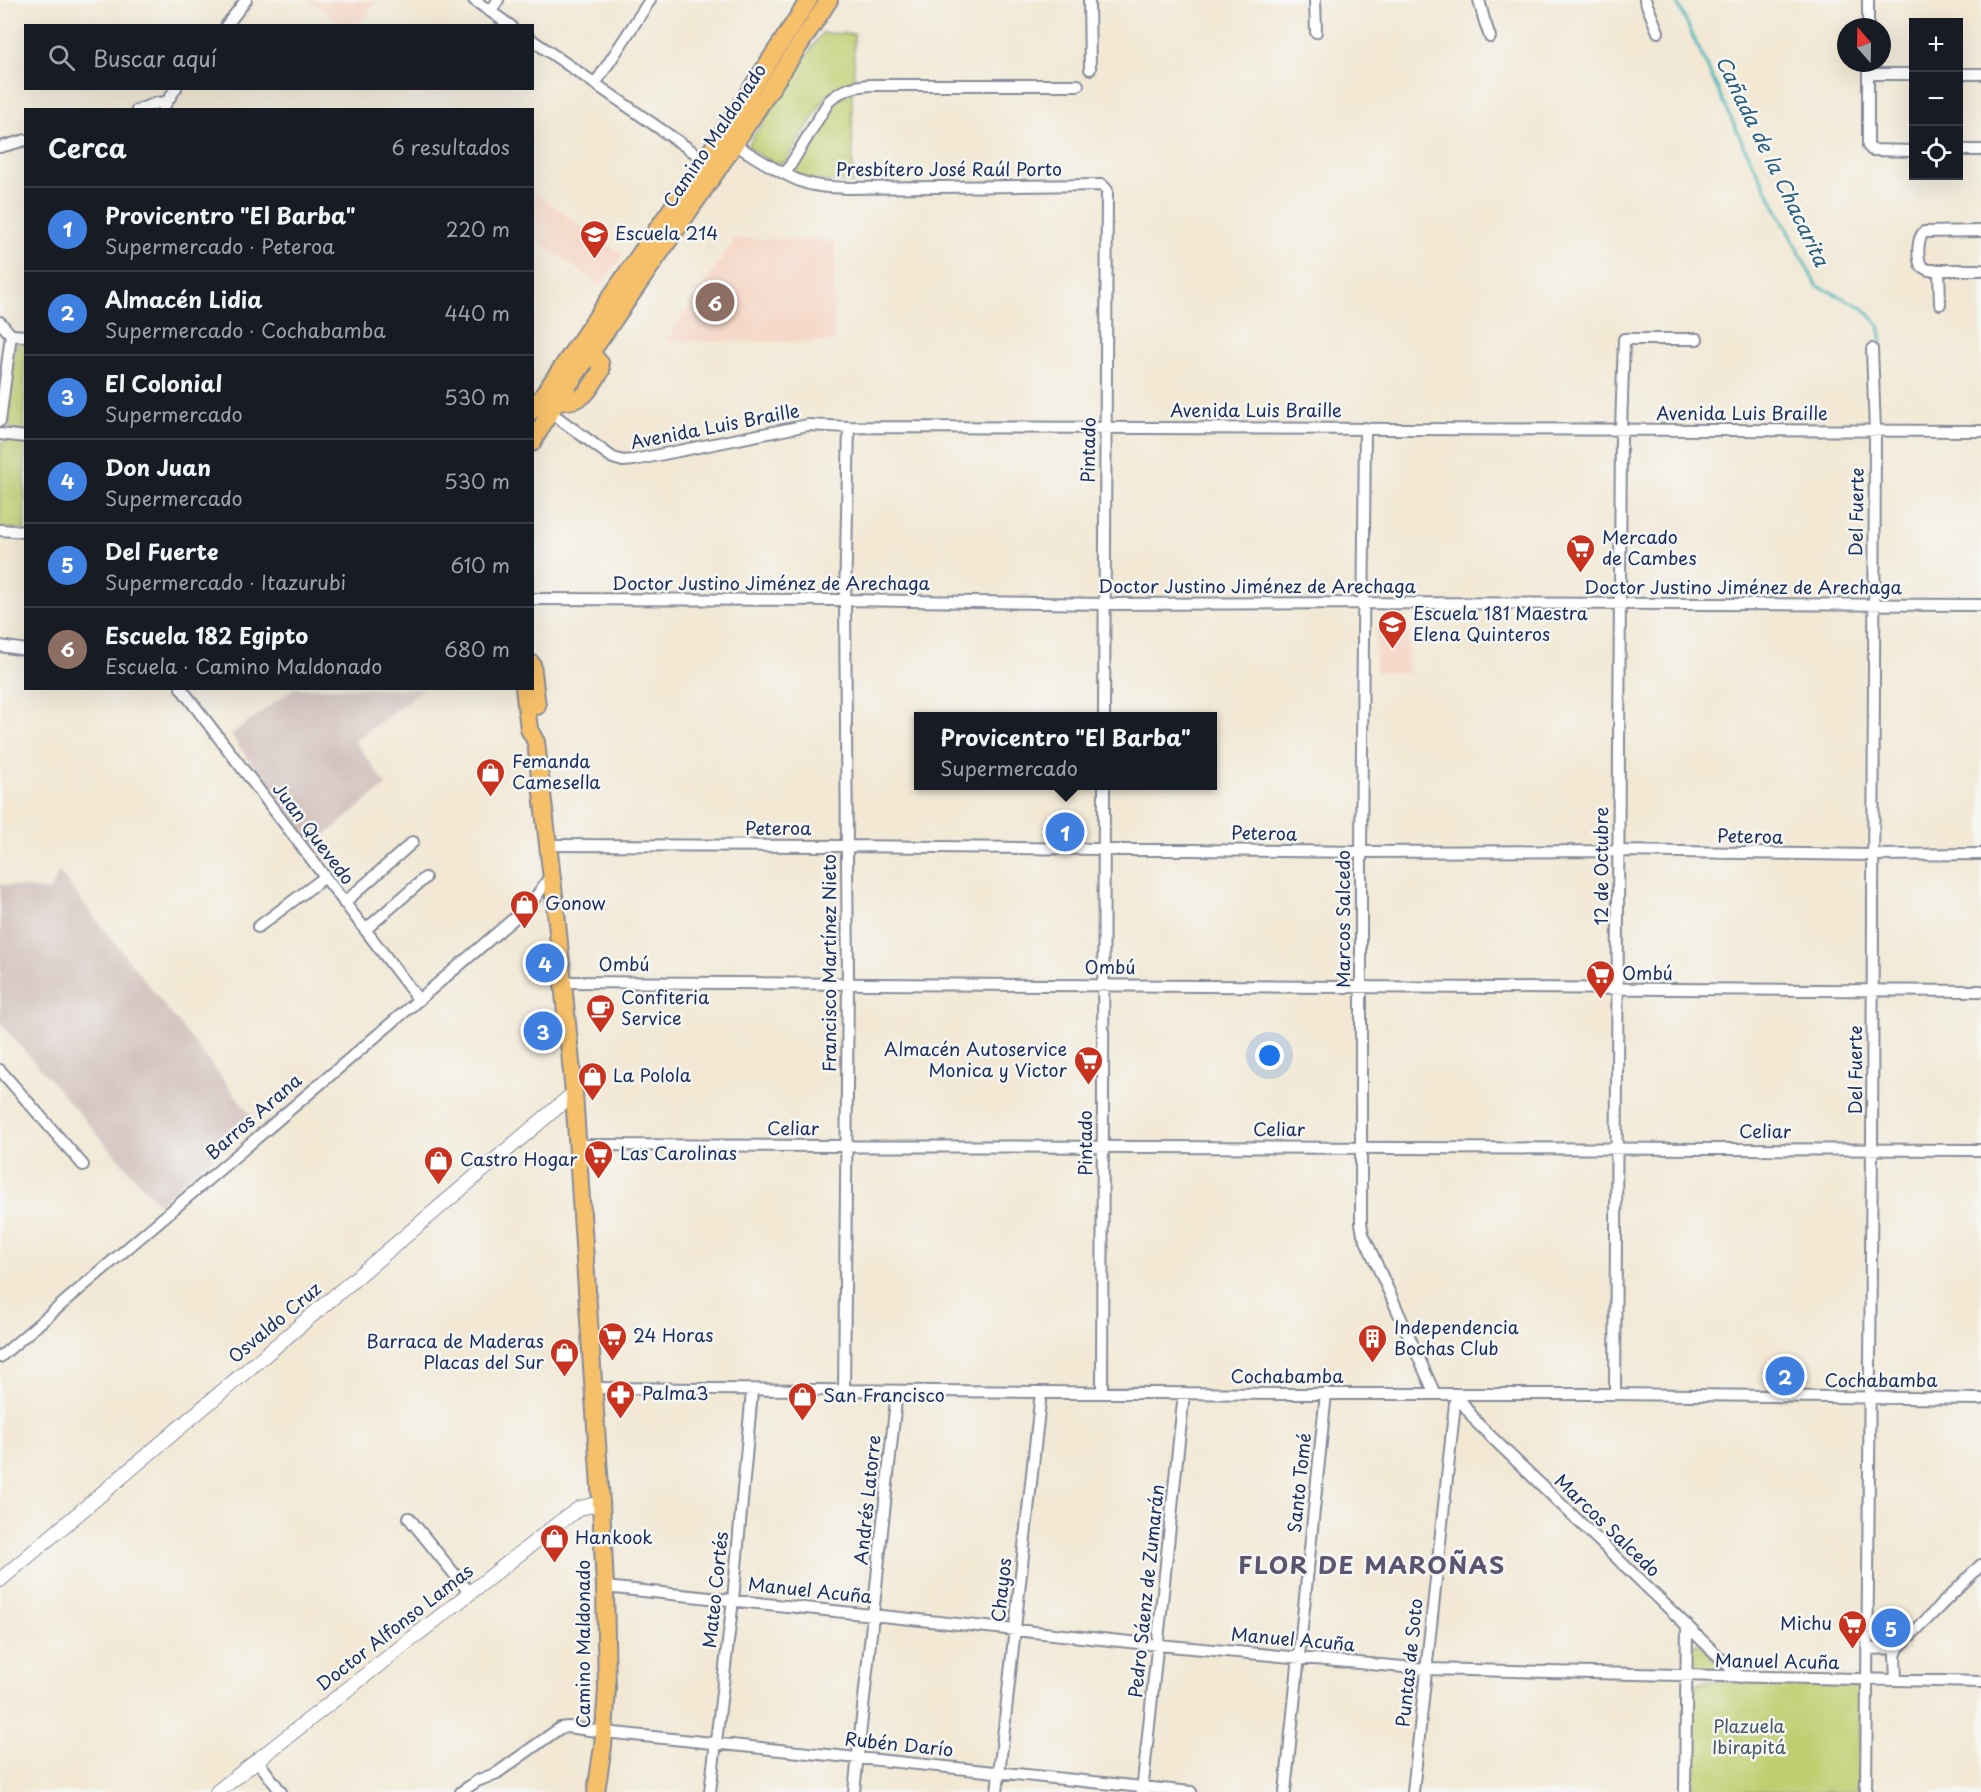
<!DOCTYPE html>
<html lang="es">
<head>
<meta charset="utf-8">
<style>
	:root { --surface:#171b24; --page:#20242c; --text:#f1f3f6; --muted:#9ea1a6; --line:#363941; --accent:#c8321e }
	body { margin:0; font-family:"Playpen Sans",sans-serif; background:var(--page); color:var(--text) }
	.controls { position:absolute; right:18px; top:18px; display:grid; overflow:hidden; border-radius:0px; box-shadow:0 6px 24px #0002 }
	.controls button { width:54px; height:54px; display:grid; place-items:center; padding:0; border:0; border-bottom:2px solid var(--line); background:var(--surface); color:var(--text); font:30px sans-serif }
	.compass { position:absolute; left:1837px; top:18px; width:54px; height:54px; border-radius:50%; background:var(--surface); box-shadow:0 6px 24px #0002; rotate:340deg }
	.you { position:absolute; left:1270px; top:1056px; width:21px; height:21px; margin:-15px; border:4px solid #fff; border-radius:50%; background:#1a73e8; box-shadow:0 0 0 9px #1a73e833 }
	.badge { display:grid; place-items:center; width:39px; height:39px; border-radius:50%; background:var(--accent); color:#fff; font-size:20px; font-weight:700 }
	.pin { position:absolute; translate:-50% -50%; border:3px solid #fff; box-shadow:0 2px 6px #0006 }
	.popup { position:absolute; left:914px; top:712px; width:303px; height:78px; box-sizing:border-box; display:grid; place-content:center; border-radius:0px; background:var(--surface); filter:drop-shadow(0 2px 4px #0005); font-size:20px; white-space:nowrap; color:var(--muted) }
	.popup b { font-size:22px; color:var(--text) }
	.popup::after { content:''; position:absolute; left:50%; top:100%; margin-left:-12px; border:12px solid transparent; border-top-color:var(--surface) }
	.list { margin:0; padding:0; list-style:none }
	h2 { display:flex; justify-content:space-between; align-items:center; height:78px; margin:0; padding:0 24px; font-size:26px }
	h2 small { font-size:20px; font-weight:400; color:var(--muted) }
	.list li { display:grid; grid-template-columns:39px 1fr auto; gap:18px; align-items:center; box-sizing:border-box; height:84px; padding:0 24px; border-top:2px solid var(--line) }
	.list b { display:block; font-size:22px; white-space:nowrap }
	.list p { margin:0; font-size:20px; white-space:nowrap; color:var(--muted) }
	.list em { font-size:20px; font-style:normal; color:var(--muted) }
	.icon { flex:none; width:33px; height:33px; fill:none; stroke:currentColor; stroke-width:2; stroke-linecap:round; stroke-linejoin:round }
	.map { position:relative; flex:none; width:1981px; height:1792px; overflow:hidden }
	.search { position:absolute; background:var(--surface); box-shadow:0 6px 24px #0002; left:24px; top:24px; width:510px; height:66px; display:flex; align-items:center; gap:15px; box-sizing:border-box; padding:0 21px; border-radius:0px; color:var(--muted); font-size:22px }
	.panel { position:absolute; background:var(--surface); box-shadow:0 6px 24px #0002; left:24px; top:108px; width:510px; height:582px; border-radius:0px }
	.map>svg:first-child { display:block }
	.built { fill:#f5d3c1 }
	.industrial { fill:#d1c0bc }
	.green { fill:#bfce70; stroke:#6d7e67; stroke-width:1.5 }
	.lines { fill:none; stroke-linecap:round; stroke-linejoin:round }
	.stream { stroke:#41b2b8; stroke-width:3 }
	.minor-casing { stroke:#868c99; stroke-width:14 }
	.tertiary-casing { stroke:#868c99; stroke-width:16 }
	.primary-casing { stroke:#868c99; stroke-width:20 }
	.minor { stroke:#fff; stroke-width:10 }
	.tertiary { stroke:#fff; stroke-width:14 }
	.primary { stroke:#f6c06b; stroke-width:16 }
	.labels { text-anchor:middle; stroke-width:5; stroke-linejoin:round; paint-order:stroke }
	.street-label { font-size:18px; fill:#1b2f5e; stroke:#f6f6f2 }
	.poi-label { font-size:18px; fill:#1b2f5e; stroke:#f6f6f2; text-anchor:start }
	.park-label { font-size:18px; fill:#445762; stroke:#f6f6f2 }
	.water-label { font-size:20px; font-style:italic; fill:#285d7e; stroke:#f6f6f2 }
	.district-label { font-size:24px; font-weight:bold; letter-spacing:1.5px; fill:#5b5572; stroke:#f6f6f2 }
</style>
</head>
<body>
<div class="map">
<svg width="1981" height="1792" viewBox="0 0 1981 1792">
	<rect width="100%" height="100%" fill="#f6f6f2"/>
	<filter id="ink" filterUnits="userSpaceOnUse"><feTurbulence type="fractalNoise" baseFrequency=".0167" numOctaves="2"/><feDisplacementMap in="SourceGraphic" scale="12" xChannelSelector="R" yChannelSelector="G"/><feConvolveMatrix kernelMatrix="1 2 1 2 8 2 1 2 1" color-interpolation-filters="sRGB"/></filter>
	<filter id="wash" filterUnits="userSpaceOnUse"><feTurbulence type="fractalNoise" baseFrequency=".008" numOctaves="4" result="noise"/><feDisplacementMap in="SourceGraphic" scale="24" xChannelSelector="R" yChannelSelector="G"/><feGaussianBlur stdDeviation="1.35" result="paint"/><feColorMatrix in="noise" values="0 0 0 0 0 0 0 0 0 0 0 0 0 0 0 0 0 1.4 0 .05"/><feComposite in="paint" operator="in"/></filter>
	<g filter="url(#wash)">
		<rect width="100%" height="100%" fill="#f2e8d4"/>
		<path class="built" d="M308,0H377L360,25L344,26Z
			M533,192L623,255L601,286L533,238Z
			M735,239L835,240L834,342L666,341Z
			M1386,624L1409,625L1408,673L1375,672L1376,634L1380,627Z"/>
		<path class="industrial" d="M294,688L423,689L355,741L386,785L312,846L231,735Z
			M59,872L255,1120L158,1204L0,1023V884L50,891Z"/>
		<path class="green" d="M822,33L854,34V81L827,95L785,162L774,164L749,148L748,145Z
			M852,92L853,183L816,181L797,175L793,169L834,102Z
			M25,339V430L12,429L7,422L13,354L18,343Z
			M6,440L25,442V530L0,528V455L2,442Z
			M1695,1644H1699L1718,1663L1719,1666L1717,1670L1695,1669L1693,1667L1692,1647Z
			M1703,1681L1855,1687L1861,1693L1859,1788L1855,1792H1694L1690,1778L1692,1691L1696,1684Z"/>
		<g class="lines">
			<path class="stream" d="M1676,0L1746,150L1816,285L1862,307L1879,325L1882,341"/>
		</g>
	</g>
	<g filter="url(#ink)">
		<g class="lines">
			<defs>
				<path id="minor" d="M474,0L511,26
					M1089,0L1090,69
					M1315,0L1316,32
					M1479,0L1484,19L1490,37
					M1645,0L1658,32
					M491,11L498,0
					M226,26L246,0
					M1868,27V0
					M532,40L705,160
					M1868,63V146L1872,150L1914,151
					M1868,74H1914
					M1958,74H1981
					M595,84L650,0
					M163,108L176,88
					M137,110L157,103L166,102
					M734,144C756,157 777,172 800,181C815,187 831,187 847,188L1102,185L1107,190L1104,716
					M0,147L26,140
					M1958,150H1981
					M785,174L829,101C842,89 854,86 871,85H1078
					M1981,231L1924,232C1917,239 1917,257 1921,266L1928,270H1981
					M1939,270L1940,304
					M0,322L11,335L26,336
					M550,412L613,458L623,461L634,460L808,425L849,427L1981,431
					M0,421L11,335
					M1365,428L1361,852V1223L1363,1234L1435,1394
					M0,434L26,437
					M0,530L26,532
					M532,599L845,600L1104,604L1363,603L1981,605
					M0,646L26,650
					M181,688L418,999
					M547,845L847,846L1361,852L1619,851L1872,855L1981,854
					M344,903L413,842
					M258,927L325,877
					M365,930L425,878
					M563,982L1981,991
					M0,1070L83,1165
					M577,1145L1981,1150
					M0,1357L531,904L551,875
					M592,1388L1279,1394H1615L1981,1399
					M844,1390L848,983L845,600L849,427
					M1102,1392L1104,786
					M1456,1394L1478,1424L1740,1677
					M1615,1394L1621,429L1624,339H1697
					M409,1518L469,1592
					M605,1587L1158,1645L1426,1669L1981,1682
					M1867,1649L1898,1648
					M1896,1680L1895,1656L1898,1648L1981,1565
					M257,1760L281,1792
					M461,1792L477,1781L497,1773L560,1728L568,1727L604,1732L1191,1792
					M710,1792L733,1600L752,1391
					M854,1792L897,1391
					M997,1792L1041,1392
					M1142,1792L1184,1393
					M1285,1792L1326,1393
					M1413,1792L1456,1394
					M1685,1792L1687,1625
					M1866,1792L1872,1149L1875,431L1872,349"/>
				<path id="tertiary" d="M0,1580L574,1093
					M217,1792L560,1522L580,1508L601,1503"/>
				<path id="primary" d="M556,402C586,401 585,395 601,371L600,363L583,345
					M532,411L705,160L809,0
					M532,443L550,412L718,169L829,0
					M532,664L537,706
					M524,688L529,729L536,742L556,913L574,1093L601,1503L605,1587L607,1689L603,1746L596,1792"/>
			</defs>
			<use href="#minor" class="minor-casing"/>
			<use href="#tertiary" class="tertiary-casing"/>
			<use href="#primary" class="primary-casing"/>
			<use href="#minor" class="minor"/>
			<use href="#tertiary" class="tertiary"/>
			<use href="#primary" class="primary"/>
		</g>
	</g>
	<defs>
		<symbol id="school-pin" viewBox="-11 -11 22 30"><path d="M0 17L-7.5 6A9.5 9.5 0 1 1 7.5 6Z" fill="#c8321e" stroke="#f6f6f2"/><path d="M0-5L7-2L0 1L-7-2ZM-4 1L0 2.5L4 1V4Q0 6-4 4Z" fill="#fff"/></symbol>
		<symbol id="supermarket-pin" viewBox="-11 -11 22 30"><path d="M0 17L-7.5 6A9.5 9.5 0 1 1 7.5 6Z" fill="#c8321e" stroke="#f6f6f2"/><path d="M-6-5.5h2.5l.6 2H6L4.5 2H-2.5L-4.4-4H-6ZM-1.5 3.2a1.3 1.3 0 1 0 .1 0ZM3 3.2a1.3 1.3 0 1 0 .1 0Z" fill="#fff"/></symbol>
		<symbol id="shop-pin" viewBox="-11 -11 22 30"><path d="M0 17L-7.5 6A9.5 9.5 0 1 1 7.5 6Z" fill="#c8321e" stroke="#f6f6f2"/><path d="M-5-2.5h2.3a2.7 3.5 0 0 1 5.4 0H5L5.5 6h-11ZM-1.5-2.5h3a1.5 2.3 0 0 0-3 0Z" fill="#fff"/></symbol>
		<symbol id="cafe-pin" viewBox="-11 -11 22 30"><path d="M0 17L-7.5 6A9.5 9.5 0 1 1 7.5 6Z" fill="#c8321e" stroke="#f6f6f2"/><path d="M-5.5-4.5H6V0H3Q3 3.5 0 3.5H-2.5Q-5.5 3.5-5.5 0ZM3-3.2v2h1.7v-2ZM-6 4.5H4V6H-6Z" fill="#fff"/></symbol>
		<symbol id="building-pin" viewBox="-11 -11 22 30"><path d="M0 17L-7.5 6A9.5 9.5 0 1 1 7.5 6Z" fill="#c8321e" stroke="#f6f6f2"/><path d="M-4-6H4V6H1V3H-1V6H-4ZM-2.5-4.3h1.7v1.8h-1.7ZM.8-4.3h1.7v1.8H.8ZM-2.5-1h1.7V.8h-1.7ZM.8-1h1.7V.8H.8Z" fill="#fff"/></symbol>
		<symbol id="pharmacy-pin" viewBox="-11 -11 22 30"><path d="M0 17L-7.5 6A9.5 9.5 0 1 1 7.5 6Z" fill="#c8321e" stroke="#f6f6f2"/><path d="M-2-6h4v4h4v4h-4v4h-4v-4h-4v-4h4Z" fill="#fff"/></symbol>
	</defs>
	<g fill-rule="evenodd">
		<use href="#school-pin" x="578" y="218" width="33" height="45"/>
		<use href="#supermarket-pin" x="1564" y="532" width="33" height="45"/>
		<use href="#school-pin" x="1376" y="608" width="33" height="45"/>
		<use href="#shop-pin" x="474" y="756" width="33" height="45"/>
		<use href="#shop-pin" x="508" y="888" width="33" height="45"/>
		<use href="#supermarket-pin" x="1584" y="958" width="33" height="45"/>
		<use href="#cafe-pin" x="584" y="992" width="33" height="45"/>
		<use href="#supermarket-pin" x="1072" y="1044" width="33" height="45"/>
		<use href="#shop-pin" x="576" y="1060" width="33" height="45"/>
		<use href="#supermarket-pin" x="582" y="1138" width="33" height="45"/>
		<use href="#shop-pin" x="422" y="1144" width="33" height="45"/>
		<use href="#supermarket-pin" x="596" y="1320" width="33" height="45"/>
		<use href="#building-pin" x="1356" y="1322" width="33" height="45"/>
		<use href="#shop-pin" x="548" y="1336" width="33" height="45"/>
		<use href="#pharmacy-pin" x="604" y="1378" width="33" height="45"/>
		<use href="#shop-pin" x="786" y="1380" width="33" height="45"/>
		<use href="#shop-pin" x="538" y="1522" width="33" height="45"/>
		<use href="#supermarket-pin" x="1836" y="1608" width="33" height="45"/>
	</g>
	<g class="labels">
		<g class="street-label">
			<text transform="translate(715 136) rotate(-56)" y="6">Camino Maldonado</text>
			<text x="949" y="176">Presbítero José Raúl Porto</text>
			<text x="1256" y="417">Avenida Luis Braille</text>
			<text x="1742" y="420">Avenida Luis Braille</text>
			<text transform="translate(715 427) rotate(-11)" y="6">Avenida Luis Braille</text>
			<text transform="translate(1089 450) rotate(-89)" y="6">Pintado</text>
			<text transform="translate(1857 512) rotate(-89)" y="6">Del Fuerte</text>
			<text x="771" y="590">Doctor Justino Jiménez de Arechaga</text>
			<text x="1257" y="593">Doctor Justino Jiménez de Arechaga</text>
			<text x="1743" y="594">Doctor Justino Jiménez de Arechaga</text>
			<text x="778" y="835">Peteroa</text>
			<text transform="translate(313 834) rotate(53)" y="6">Juan Quevedo</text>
			<text transform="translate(1264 834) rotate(1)" y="6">Peteroa</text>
			<text transform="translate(1750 837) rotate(1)" y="6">Peteroa</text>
			<text transform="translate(1602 866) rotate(-90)" y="6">12 de Octubre</text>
			<text transform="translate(1344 919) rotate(-90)" y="6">Marcos Salcedo</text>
			<text transform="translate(830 963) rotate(-90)" y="6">Francisco Martínez Nieto</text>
			<text x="624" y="971">Ombú</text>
			<text x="1110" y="974">Ombú</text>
			<text transform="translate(1856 1070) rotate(-90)" y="6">Del Fuerte</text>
			<text transform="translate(254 1117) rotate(-41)" y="6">Barros Arana</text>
			<text x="793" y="1135">Celiar</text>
			<text x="1279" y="1136">Celiar</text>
			<text x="1765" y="1138">Celiar</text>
			<text transform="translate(1086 1143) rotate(-90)" y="6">Pintado</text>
			<text transform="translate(275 1323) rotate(-40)" y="6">Osvaldo Cruz</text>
			<text x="1287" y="1383">Cochabamba</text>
			<text x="1881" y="1387">Cochabamba</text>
			<text transform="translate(1300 1483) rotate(-84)" y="6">Santo Tomé</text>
			<text transform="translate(868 1500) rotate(-84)" y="6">Andrés Latorre</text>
			<text transform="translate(1607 1526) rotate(44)" y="6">Marcos Salcedo</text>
			<text transform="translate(716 1590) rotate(-84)" y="6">Mateo Cortés</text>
			<text transform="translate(1002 1590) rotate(-84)" y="6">Chayos</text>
			<text transform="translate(810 1591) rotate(6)" y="6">Manuel Acuña</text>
			<text transform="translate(1147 1591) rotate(-84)" y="6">Pedro Sáenz de Zumarán</text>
			<text transform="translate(395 1628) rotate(-38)" y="6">Doctor Alfonso Lamas</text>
			<text transform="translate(1293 1640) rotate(5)" y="6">Manuel Acuña</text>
			<text transform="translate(584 1644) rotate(-90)" y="6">Camino Maldonado</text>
			<text transform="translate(1777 1662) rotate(1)" y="6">Manuel Acuña</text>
			<text transform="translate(1410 1663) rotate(-84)" y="6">Puntas de Soto</text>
			<text transform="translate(899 1745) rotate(6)" y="6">Rubén Darío</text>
		</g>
		<g class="poi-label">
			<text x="615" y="240">Escuela 214</text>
			<text x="1602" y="544">Mercado<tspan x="1602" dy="21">de Cambes</tspan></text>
			<text x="1413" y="620">Escuela 181 Maestra<tspan x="1413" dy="21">Elena Quinteros</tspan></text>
			<text x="512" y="768">Femanda<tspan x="512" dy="21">Camesella</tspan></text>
			<text x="545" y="910">Gonow</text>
			<text x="1622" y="980">Ombú</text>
			<text x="621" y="1004">Confiteria<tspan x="621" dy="21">Service</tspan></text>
			<text x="1067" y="1056" text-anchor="end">Almacén Autoservice<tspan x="1067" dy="21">Monica y Victor</tspan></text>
			<text x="613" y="1082">La Polola</text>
			<text x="620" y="1160">Las Carolinas</text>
			<text x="460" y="1166">Castro Hogar</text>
			<text x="1394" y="1334">Independencia<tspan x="1394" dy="21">Bochas Club</tspan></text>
			<text x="633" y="1342">24 Horas</text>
			<text x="544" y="1348" text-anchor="end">Barraca de Maderas<tspan x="544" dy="21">Placas del Sur</tspan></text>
			<text x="642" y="1400">Palma3</text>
			<text x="823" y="1402">San Francisco</text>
			<text x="575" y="1544">Hankook</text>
			<text x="1832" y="1630" text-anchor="end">Michu</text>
		</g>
		<g class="park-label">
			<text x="1749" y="1733">Plazuela<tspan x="1749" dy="21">Ibirapitá</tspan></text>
		</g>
		<g class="water-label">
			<text transform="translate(1772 161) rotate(64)" y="7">Cañada de la Chacarita</text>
		</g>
		<g class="district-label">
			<text x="1372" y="1574">FLOR DE MAROÑAS</text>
		</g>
	</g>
</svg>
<div class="controls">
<button>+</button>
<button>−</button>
<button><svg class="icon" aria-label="locate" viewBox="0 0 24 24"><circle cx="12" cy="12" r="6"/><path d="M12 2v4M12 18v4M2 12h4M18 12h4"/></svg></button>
</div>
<svg class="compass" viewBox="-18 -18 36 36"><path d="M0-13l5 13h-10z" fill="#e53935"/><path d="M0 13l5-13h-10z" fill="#9ea1a6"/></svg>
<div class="you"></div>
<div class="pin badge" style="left:1065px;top:832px;background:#3f7fe0">1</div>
<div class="popup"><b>Provicentro &quot;El Barba&quot;</b>Supermercado</div>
<div class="pin badge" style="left:1785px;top:1376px;background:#3f7fe0">2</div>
<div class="pin badge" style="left:543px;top:1031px;background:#3f7fe0">3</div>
<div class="pin badge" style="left:545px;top:963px;background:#3f7fe0">4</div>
<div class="pin badge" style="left:1891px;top:1628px;background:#3f7fe0">5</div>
<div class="pin badge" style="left:715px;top:302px;background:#8d6e63">6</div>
<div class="search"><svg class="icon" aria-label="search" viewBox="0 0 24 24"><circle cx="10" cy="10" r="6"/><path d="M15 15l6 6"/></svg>Buscar aquí</div>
<section class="panel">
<h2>Cerca<small>6 resultados</small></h2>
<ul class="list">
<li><span class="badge" style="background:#3f7fe0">1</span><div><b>Provicentro &quot;El Barba&quot;</b><p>Supermercado · Peteroa</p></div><em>220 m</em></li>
<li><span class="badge" style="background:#3f7fe0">2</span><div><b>Almacén Lidia</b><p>Supermercado · Cochabamba</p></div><em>440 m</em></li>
<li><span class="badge" style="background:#3f7fe0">3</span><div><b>El Colonial</b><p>Supermercado</p></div><em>530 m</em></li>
<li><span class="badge" style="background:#3f7fe0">4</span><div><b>Don Juan</b><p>Supermercado</p></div><em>530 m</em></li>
<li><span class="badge" style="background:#3f7fe0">5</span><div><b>Del Fuerte</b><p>Supermercado · Itazurubi</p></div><em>610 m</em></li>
<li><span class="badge" style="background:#8d6e63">6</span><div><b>Escuela 182 Egipto</b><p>Escuela · Camino Maldonado</p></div><em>680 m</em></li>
</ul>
</section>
</div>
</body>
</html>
